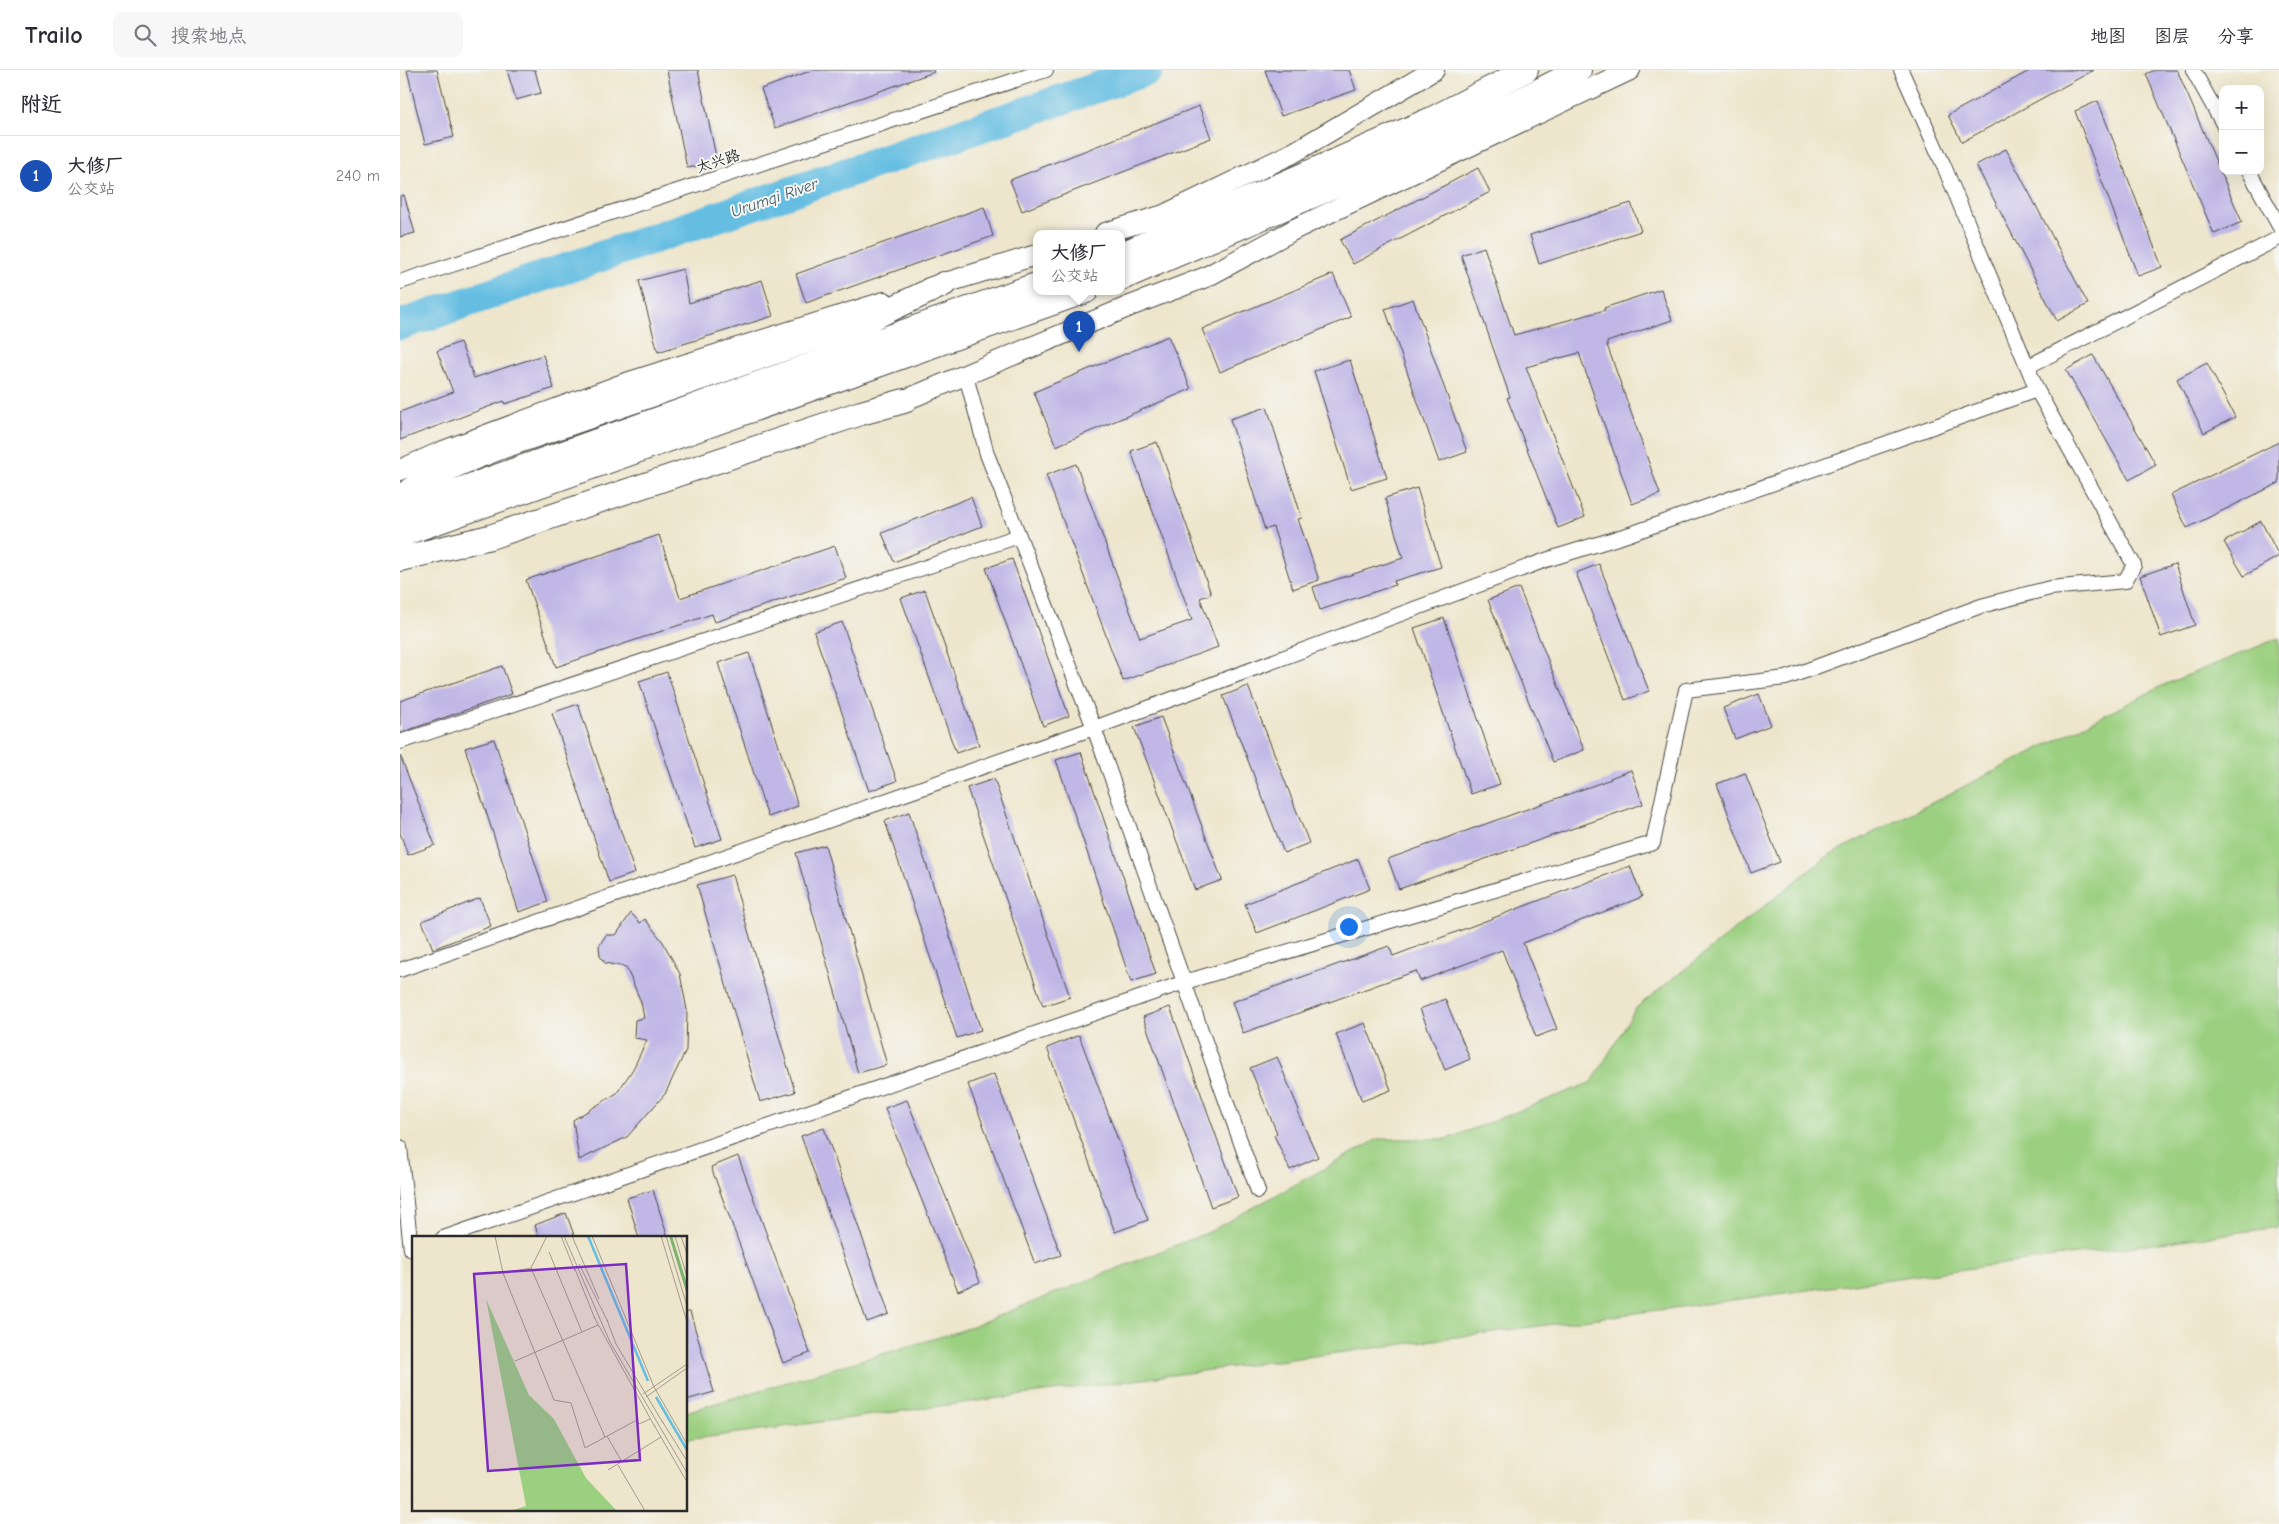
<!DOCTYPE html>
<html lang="zh">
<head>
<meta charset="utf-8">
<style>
	:root { --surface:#fff; --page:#f7f7f7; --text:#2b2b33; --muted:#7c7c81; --line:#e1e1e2; --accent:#1a73e8 }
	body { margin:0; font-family:"Comic Neue","LXGW WenKai TC",sans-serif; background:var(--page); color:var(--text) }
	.controls { position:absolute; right:15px; top:15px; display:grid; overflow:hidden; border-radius:10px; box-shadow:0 5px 20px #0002 }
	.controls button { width:45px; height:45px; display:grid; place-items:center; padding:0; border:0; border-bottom:1px solid var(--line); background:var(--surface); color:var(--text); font:25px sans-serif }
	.you { position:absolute; left:948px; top:856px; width:18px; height:18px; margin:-12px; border:4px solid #fff; border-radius:50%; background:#1a73e8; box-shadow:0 0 0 8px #1a73e833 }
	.badge { display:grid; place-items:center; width:32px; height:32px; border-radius:50%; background:var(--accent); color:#fff; font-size:16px; font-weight:700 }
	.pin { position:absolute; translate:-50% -41px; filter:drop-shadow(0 1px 2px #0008) }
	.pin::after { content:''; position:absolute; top:26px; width:18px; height:15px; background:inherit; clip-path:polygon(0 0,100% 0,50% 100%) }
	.popup { position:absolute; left:633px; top:160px; width:92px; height:65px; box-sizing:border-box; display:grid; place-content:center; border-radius:10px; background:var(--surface); filter:drop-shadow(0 1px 4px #0005); font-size:16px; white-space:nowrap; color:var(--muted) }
	.popup b { font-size:19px; color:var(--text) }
	.popup::after { content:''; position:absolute; left:50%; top:100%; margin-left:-10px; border:10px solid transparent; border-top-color:var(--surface) }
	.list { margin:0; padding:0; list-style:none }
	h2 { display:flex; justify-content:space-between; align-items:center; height:65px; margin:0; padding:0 20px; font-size:21px }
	h2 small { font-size:16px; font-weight:400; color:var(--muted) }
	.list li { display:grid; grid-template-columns:32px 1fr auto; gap:15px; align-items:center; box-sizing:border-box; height:80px; padding:0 20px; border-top:1px solid var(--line) }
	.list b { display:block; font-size:19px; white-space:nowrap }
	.list p { margin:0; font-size:16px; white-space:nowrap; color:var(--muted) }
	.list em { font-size:16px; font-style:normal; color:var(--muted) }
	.icon { flex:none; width:28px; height:28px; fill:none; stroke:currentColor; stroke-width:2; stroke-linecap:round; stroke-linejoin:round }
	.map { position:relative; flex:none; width:1879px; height:1454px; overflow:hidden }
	header { display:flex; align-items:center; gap:30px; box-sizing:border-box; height:70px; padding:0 25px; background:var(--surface); border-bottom:1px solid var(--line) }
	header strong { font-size:24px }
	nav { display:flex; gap:28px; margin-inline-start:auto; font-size:18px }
	.search { width:350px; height:45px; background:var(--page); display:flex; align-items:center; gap:12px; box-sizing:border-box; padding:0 18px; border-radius:10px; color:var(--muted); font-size:19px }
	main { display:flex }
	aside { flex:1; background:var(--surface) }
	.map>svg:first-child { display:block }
	.green { fill:#9cd081; stroke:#647e56 }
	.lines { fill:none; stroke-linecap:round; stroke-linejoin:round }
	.river { stroke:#65bee2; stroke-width:31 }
	.building { fill:#c0b7e6 }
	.minor-casing { stroke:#484743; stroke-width:16 }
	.secondary-casing { stroke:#484743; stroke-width:22 }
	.trunk-casing { stroke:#484743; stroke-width:26 }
	.minor { stroke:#fff; stroke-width:14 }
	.secondary { stroke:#fff; stroke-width:20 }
	.trunk { stroke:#fff; stroke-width:24 }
	.labels { text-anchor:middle; stroke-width:4; stroke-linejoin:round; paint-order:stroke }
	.street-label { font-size:15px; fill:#2b2b2b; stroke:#f6f6f2 }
	.water-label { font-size:16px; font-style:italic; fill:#3c5762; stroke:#f6f6f2 }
	.inset-river { fill:none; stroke:#65bee2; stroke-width:2.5 }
	.inset-road { fill:none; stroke:#a09b8c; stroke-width:1 }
	.view { fill:#7b2cbf; fill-opacity:0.15; stroke:#7b2cbf; stroke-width:2.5 }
	.inset-edge { fill:none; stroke:#2b2b2b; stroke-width:2.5 }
</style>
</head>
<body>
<header>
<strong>Trailo</strong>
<div class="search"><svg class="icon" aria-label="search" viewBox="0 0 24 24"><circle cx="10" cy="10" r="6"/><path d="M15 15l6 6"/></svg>搜索地点</div>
<nav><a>地图</a><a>图层</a><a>分享</a></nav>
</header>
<main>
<aside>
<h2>附近<small></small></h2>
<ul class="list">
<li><span class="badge" style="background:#1a4fb4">1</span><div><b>大修厂</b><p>公交站</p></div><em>240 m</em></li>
</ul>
</aside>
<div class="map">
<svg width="1879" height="1454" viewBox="0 0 1879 1454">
	<rect width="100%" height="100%" fill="#f6f6f2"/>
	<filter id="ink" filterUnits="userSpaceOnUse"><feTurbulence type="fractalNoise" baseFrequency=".02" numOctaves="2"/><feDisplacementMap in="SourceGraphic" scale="10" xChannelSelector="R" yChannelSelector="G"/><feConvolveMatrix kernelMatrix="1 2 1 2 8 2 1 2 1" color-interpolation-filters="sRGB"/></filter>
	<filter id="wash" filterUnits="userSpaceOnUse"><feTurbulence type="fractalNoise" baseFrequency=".0096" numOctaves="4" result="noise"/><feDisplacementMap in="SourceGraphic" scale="20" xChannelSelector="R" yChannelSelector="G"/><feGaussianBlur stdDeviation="1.12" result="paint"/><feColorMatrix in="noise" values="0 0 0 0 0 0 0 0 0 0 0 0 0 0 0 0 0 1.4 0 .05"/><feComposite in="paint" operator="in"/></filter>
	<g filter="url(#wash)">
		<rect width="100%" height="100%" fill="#eee6cc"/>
		<path class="green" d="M1879,568V1157L286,1370V1342L560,1261L809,1162L978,1069H1047L1192,1012L1236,938L1429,785L1766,614Z"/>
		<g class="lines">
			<path class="river" d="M0,255L748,0"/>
		</g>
		<g id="blocks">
			<path class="building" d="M7,0H37L54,67L25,74Z
				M107,0H135L141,23L116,30Z
				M267,0H298L317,92L287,98Z
				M413,0H533L534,2L375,58L361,19Z
				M865,0H949L956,20L881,46Z
				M1631,0H1694L1562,72L1548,45Z
				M1755,0H1777L1842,152L1814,164L1746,4Z
				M1698,31L1762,197L1738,206L1675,41Z
				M799,36L811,68L622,141L610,110Z
				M1606,79L1688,234L1657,251L1576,95Z
				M1078,98L1090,122L953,194L940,170Z
				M4,125L15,163L0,167V126Z
				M1231,133L1241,161L1139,194L1130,165Z
				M584,137L593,166L406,233L396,204Z
				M1084,177L1114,265L1205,240L1204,238L1261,219L1272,250L1207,272V275L1260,424L1232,434L1179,283L1126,297L1185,447L1158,458L1107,328L1110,327L1061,185Z
				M283,199L289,233L362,210L373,246L258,282L239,211Z
				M933,204L951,247L820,302L802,259Z
				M1013,229L1067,382L1039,392L985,239Z
				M768,266L791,319L656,376L634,322Z
				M60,272L74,308L143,285L154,318L105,334L104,331L0,370V342L53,322L37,281Z
				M1693,285L1756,395L1729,410L1666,300Z
				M950,290L987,408L951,419L914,301Z
				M1807,293L1835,347L1804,363L1777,309Z
				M867,337L902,448L898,449L919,510L893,519L873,457L865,460L830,349Z
				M757,372L811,524L800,528L818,577L723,611L646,405L676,394L740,568L792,550L731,381Z
				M1879,372V413L1787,458L1771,425Z
				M1017,418L1041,497L994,511L995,515L920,540L913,517L1003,488L985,428Z
				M571,427L582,456L494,492L482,463Z
				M1861,451L1879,486L1844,506L1824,472Z
				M259,465L280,528L435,476L446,508L315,552L312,544L156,597L126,510Z
				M612,489L669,646L643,656L586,498Z
				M1199,494L1249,621L1225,630L1176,503Z
				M1775,494L1795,555L1761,567L1740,506Z
				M1119,518L1184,680L1153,692L1088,530Z
				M525,520L579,675L556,683L501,528Z
				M1044,548L1100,714L1071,724L1014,558Z
				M442,552L497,711L469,721L414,562Z
				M349,583L398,736L368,747L318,593Z
				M102,596L112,624L0,663V631Z
				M267,602L322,769L295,778L239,611Z
				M848,616L909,773L884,783L823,626Z
				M1359,624L1371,655L1335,669L1323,638Z
				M178,634L235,803L209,812L152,643Z
				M761,647L822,810L795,820L734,657Z
				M94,669L148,832L119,842L65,678Z
				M681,682L756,904L731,912L656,690Z
				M0,685L35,775L8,785L0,763Z
				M1231,700L1243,734L999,819L988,789L1211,709L1210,708Z
				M1345,703L1380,792L1351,803L1317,714Z
				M594,709L670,927L643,936L567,718Z
				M509,742L581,960L557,968L485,751Z
				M425,775L487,995L458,1003L396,783Z
				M958,789L970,819L857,863L845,834Z
				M1230,796L1242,827L1123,873L1157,959L1136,967L1102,880L1020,911L1016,901L843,963L832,932L989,876L993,886Z
				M332,805L395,1022L360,1032L297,815Z
				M80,828L91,856L33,879L22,851Z
				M231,843L240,853L245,849L263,872L280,904L287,940L286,980L265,1024L227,1067L179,1090L173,1050L217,1023L233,999L247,970L234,968L235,950L244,948L241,932L226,897L205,893L200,886L199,876L206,865H216Z
				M1045,929L1070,989L1045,1000L1020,939Z
				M770,937L838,1127L811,1137L743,947Z
				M965,953L991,1020L962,1031L936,964Z
				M679,965L748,1150L715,1162L647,978Z
				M877,987L899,1040L897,1041L918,1087L890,1100L874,1065L877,1063L850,998Z
				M594,1004L661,1185L635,1194L568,1014Z
				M507,1030L580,1212L558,1221L485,1038Z
				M424,1058L489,1244L467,1252L401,1066Z
				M338,1086L410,1283L383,1293L311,1097Z
				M253,1120L268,1168H239L227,1128Z
				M166,1143L175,1168H139L135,1155Z
				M286,1242H290L314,1322L286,1330Z"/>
		</g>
	</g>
	<g filter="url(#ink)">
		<use href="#blocks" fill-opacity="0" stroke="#484743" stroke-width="1"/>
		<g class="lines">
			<defs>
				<path id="minor" d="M1793,0L1823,54
					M1849,101L1879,156
					M0,212L646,0
					M1629,296L1879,168
					M566,306L587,384L694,658L858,1121
					M0,672L619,466
					M0,900L694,658L1146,490L1230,464L1637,320
					M0,1077L11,1179
					M43,1168L785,912L1253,773L1286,620L1386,608L1581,536L1650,518L1725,511L1734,495L1637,320L1544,96L1501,0"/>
				<path id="secondary" d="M705,163L764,145L893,83L1034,0
					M529,218L636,185
					M491,336L730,236L806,207L897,158L1230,0
					M0,400L43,381L223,314L484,232"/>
				<path id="trunk" d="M722,184L1032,49L1126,0
					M722,208L1053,65L1179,0
					M0,429C29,403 65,391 101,377L470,249L544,214
					M0,441L636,215
					M0,465L686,221
					M0,489L90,467L461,343L504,331"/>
			</defs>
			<use href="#minor" class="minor-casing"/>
			<use href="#secondary" class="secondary-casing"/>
			<use href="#trunk" class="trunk-casing"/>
			<use href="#minor" class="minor"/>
			<use href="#secondary" class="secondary"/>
			<use href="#trunk" class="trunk"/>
		</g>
	</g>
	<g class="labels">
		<g class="street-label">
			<text transform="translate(318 91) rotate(-18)" y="5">太兴路</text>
		</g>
		<g class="water-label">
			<text transform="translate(374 127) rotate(-19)" y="6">Urumqi River</text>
		</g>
	</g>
	<g transform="translate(12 1166)">
		<rect width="275" height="275" fill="#eee6cc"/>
		<path d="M74,63L117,159L142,183L174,242L205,275H98L114,270Z" fill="#9cd081"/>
		<path d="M257,0H260L275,48V59Z" fill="#7db26f"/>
		<path class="inset-river" d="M176,0L236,145M244,161L275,214"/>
		<path class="inset-road" d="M83,0L91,37L142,164L159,167L173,212L225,184L227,188L238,183M149,0L163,35M152,0L198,106L275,237M160,0L187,63M180,0L242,151L275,208M249,0L275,86M254,0L275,70M263,0L275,41M269,0L275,18M137,16L170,96M167,28L196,86M119,32L135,0M163,33L183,83M91,37L119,32L193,201M182,81L243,191M195,84L204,108L251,187M103,125L186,89M231,158L275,128M234,161L275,132M250,185L275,225M242,189L275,246M195,200L210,226M206,229L233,275M196,234L249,201"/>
		<path class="view" d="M214,28L228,224L76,235L62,38Z"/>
		<rect width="275" height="275" class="inset-edge"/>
	</g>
</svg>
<div class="controls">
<button>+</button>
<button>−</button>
</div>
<div class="you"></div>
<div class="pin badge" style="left:679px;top:282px;background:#1a4fb4">1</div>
<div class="popup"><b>大修厂</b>公交站</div>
</div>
</main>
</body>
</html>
